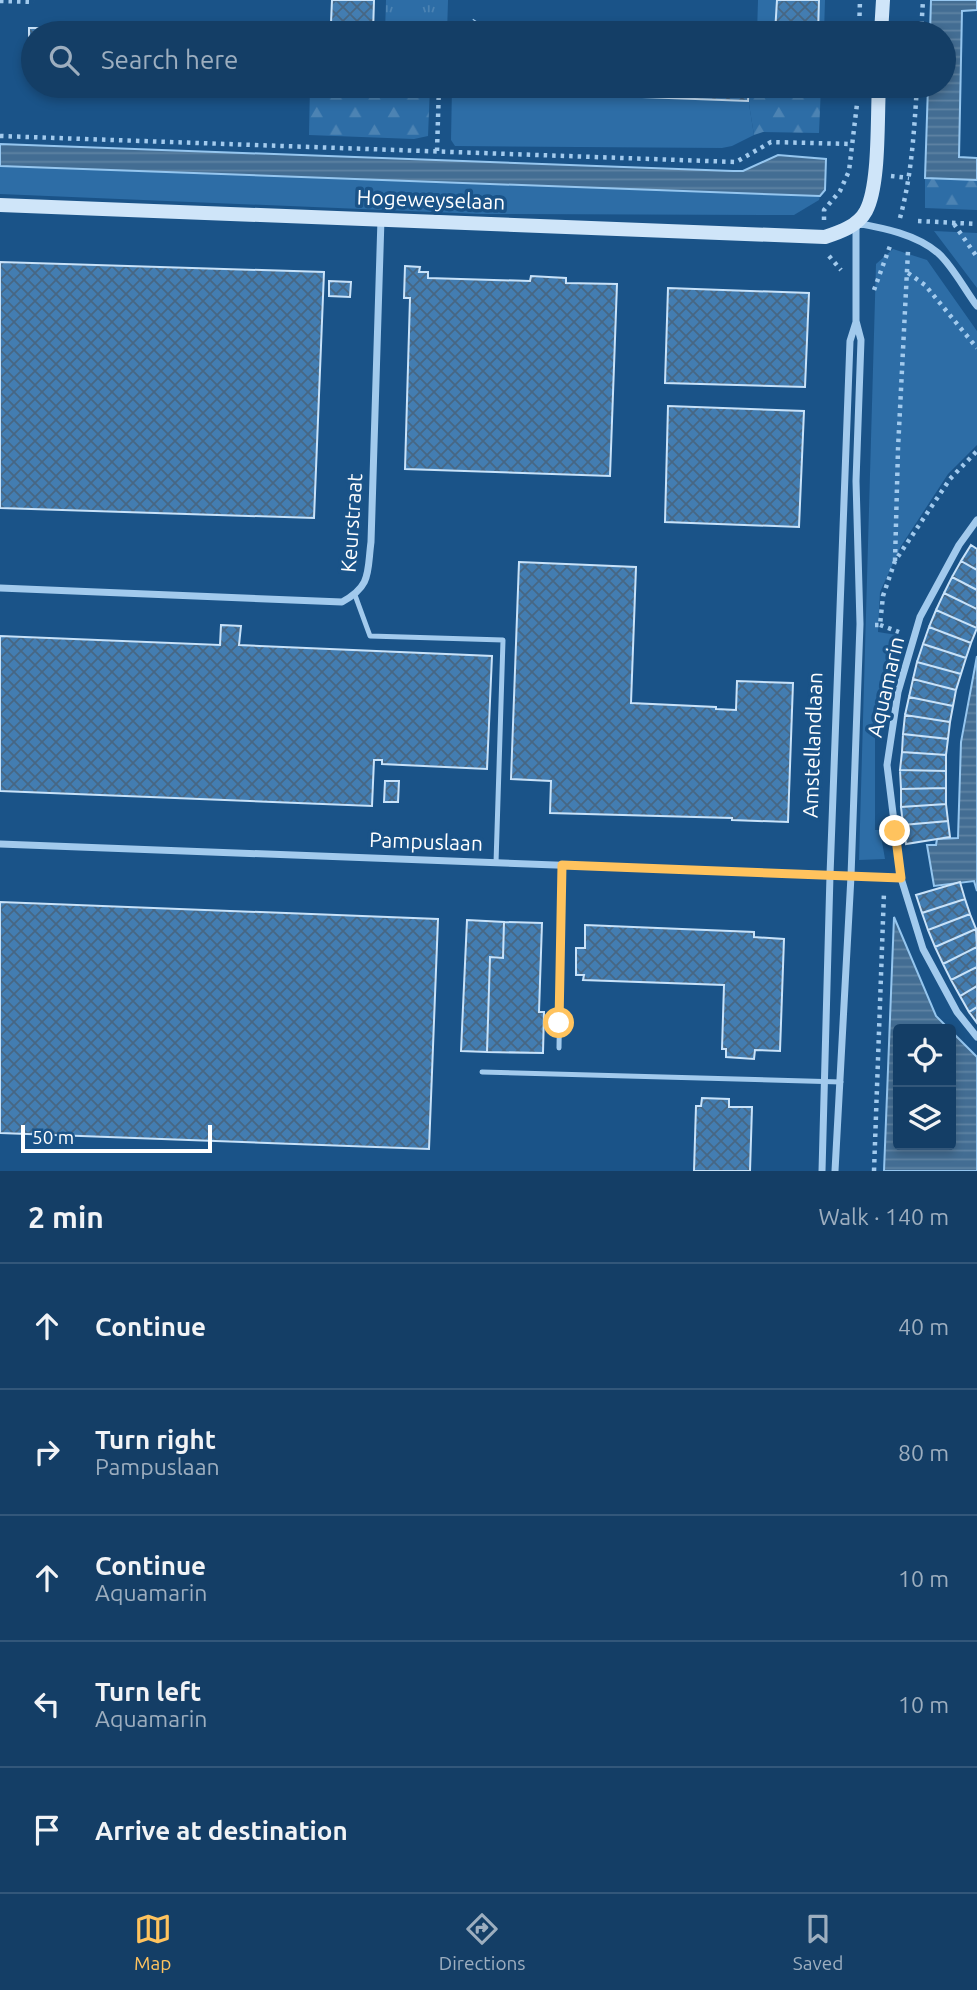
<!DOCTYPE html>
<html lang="en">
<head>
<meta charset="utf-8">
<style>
	:root { --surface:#143e66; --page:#21496f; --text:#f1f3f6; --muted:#9daebf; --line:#33577a; --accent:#ffc35e }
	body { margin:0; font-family:Ubuntu,sans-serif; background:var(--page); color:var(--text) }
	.controls { position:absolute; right:21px; bottom:21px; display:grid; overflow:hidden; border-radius:7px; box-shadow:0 4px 10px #0003 }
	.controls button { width:63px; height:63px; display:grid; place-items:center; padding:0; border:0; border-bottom:2px solid var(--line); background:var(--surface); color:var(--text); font:35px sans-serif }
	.scale { position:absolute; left:21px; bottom:18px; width:191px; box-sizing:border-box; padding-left:7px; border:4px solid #fff; border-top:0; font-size:19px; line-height:24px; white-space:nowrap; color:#fff; -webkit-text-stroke:5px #1a5388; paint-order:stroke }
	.stop { position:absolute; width:21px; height:21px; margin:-16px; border:5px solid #ffc35e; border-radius:50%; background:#fff }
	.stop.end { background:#ffc35e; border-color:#fff; box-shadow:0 2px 7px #0008 }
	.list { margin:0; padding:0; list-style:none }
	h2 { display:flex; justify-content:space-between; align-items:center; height:91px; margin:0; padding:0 28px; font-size:30px }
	h2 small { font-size:23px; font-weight:400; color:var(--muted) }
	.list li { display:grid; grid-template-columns:46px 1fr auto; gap:21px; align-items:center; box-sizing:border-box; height:126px; padding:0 28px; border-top:2px solid var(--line) }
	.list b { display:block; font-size:26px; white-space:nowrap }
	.list p { margin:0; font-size:23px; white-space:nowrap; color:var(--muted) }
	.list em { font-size:23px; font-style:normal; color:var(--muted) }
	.icon { flex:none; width:38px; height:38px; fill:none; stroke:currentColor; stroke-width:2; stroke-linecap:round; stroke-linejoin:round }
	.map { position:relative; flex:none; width:977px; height:1171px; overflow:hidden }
	.search { position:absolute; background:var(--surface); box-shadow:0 4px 10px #0003; left:21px; right:21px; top:21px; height:77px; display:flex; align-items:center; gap:18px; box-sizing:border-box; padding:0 24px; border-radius:38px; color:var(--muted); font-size:26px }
	.sheet { height:721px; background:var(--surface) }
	nav { display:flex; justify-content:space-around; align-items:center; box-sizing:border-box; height:98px; border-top:2px solid var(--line); background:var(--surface); font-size:19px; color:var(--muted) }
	nav a { display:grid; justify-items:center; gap:4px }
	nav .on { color:var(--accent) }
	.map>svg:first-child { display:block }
	.grass { fill:#2d6da6 }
	.forest { fill:url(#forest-firs) }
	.park { fill:url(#park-tufts) }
	.water { fill:url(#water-rules); stroke:#95c6ef; stroke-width:2 }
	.building { fill:url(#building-cross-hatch); stroke:#c8e2f9; stroke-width:2 }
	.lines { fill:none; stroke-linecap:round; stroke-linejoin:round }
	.path { stroke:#a2caed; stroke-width:4.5; stroke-dasharray:3.5 5; stroke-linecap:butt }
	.service { stroke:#a2caed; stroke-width:5 }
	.minor { stroke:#a2caed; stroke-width:7 }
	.secondary { stroke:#cfe5f9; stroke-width:14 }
	.route { stroke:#ffc35e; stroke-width:9 }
	.labels { text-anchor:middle; stroke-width:7; stroke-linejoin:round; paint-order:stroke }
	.street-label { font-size:21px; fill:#fff; stroke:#1a5388 }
</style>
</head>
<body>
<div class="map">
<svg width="977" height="1171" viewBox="0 0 977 1171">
	<defs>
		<pattern id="forest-firs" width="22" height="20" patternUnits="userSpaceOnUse" patternTransform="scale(1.75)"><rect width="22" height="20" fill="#2d6da6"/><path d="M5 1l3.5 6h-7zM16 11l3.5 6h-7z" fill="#4c83b3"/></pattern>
		<pattern id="park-tufts" width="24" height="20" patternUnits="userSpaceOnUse" patternTransform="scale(1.75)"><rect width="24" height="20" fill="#2d6da6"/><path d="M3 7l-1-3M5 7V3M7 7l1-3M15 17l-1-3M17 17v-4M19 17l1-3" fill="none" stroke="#4c83b3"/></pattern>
		<pattern id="water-rules" width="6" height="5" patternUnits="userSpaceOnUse" patternTransform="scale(1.75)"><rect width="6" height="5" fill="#436d93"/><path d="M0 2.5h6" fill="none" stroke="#5f83a3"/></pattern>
		<pattern id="building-cross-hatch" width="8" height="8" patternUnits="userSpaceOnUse" patternTransform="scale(1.75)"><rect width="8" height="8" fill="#437db1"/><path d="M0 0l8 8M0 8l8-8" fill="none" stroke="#476784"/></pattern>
	</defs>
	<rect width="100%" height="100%" fill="#1a5388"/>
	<path class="grass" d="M758,0H825L824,33H757Z
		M452,86H750L749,104L754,135L732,146L722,148L455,146L451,140Z
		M0,166L820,196L819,200L794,215L480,214L0,194Z
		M934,231L977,233V288Z
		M893,249L927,260L977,331V445L948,474L901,546L880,592L878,632L897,635L875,724V830H880L885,859L859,860L876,264Z"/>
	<path class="forest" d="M310,86H430L428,136L414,139L309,135Z
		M750,86H821L819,133L763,132L754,135L749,104Z
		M925,178L977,180V210L925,208Z"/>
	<path class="park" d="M386,0H448L447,33H385Z"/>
	<path class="water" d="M931,0H977V10L962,11L959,157L977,158V180L925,178L928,86H944V33H930Z
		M0,144L733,171H743L778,155L826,159L825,190L820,196L0,166Z
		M977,656V891L974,881L934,886L927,845H936L937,839L958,838L961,742Z
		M894,917L936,1016L949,1029H898V1145H951V1031L977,1057V1171H884Z"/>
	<path class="building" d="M332,0H374L373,33H307V22L331,23Z
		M777,0H819L818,33H775Z
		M29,28H41V33H33V47H29Z
		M481,86H749L748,101L481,91Z
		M0,262L324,272L314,518L0,508Z
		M405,266L420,267L419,272H428V278L530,281L531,276L566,278V283L617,284L610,476L405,469L410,298H404Z
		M329,281L351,282L350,297L329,296Z
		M668,288L809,293L805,387L665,383Z
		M668,406L804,411L799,527L665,522Z
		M971,545L977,549V570L961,561Z
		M961,561L977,570V590L952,577Z
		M519,562L636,567L631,703L716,707V709L736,710L737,681L793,683L788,822L732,820V818L550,813L551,781L511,779Z
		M952,577L977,590V609L944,593Z
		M944,593L977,609V628L936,610Z
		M936,610L977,628L971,643L929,627Z
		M221,625L241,626L239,645L492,656L487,769L382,764V760H374L372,806L0,791V636L220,645Z
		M929,627L971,643L966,658L923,644Z
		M923,644L966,658L961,674L917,662Z
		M917,662L961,674L956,690L913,679Z
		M913,679L956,690L953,706L909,697Z
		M909,697L953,706L950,722L905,715Z
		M905,715L950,722L948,739L903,734Z
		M903,734L948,739L946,755L902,752Z
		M902,752L946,755V771L900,770Z
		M900,770L946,771V788L901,789Z
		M385,781H399L398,802H384Z
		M946,788V804L901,807V789Z
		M946,804L948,821L903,825L901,807Z
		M948,821L950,837L906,844L903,825Z
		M960,882L965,899L922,913L916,895Z
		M965,899L970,914L928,930L922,913Z
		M0,902L438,919L429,1149L0,1133Z
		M970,914L976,929L935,947L928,930Z
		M467,920L504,922L503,958L490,957L487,1052L461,1051Z
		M504,922L542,923L539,1012H544L543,1053L487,1052L490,957L503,958Z
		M585,925L754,932V937L784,939L780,1051L755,1050L754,1059L726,1057V1049H722L724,985L583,980L584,975H576V948H585Z
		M976,929L977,947L943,964L935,947Z
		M977,947V967L951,980L943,964Z
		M977,967V986L960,996L951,980Z
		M977,986V1007L969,1012L960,996Z
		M977,1007V1023L969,1012Z
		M702,1098L729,1099V1107H752L750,1171H694L696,1106H701Z"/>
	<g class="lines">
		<path class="path" d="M0,1L34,2
			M441,33V29L469,30L475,20
			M859,33L860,0
			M921,33L923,0
			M0,136L736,162L771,142L852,144
			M437,151L439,86
			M891,176L909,178
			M900,218C912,174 914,131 917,86
			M824,220V210L840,191L849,171L857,104
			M918,221L977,224
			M954,224L977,257
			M829,256L841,270
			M908,273L925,285L977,348
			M874,290L890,246
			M895,561L898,449L908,251
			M875,625H880L883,596L895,561L950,479L977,451
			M880,625L899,632
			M874,1171L884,892"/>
		<path class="service" d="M355,595L370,636L503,640L496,863
			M559,1048L562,865
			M482,1072L841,1082"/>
		<path class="minor" d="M0,588L342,602C372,586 367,572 371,542L381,219
			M0,844L901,878L923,949L957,1012L977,1037
			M901,878L887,765L898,692L920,617L959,545L977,520
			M822,1171L830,875L850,341L856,322
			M835,1171L851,876L860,624L856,481L861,340L856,321V223C883,228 916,234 938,253C952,265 965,290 977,306"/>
		<path class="secondary" d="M881,33L883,0
			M0,205L825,237C840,232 858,226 866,211C880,185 877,117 879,86"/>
	</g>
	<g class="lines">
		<path class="route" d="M559,1023L562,865L901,878L895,831"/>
	</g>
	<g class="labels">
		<g class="street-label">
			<text transform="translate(431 200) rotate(2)" y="7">Hogeweyselaan</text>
			<text transform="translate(352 523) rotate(-86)" y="7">Keurstraat</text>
			<text transform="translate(886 687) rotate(-77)" y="7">Aquamarin</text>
			<text transform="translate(813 745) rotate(-88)" y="7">Amstellandlaan</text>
			<text transform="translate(426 842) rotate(2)" y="7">Pampuslaan</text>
		</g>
	</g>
</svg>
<div class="controls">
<button><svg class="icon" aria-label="locate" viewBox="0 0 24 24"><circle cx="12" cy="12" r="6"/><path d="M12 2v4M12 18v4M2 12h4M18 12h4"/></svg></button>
<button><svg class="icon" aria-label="layers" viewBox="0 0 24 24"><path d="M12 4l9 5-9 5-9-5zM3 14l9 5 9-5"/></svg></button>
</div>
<div class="scale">50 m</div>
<div class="stop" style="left:559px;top:1023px"></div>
<div class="stop end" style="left:895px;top:831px"></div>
<div class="search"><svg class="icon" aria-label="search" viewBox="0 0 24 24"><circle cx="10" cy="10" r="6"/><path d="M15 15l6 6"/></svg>Search here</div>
</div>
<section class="sheet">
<h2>2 min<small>Walk · 140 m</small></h2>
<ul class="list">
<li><svg class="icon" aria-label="ahead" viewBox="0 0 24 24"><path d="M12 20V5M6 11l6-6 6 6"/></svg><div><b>Continue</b></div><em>40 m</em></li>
<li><svg class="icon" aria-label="right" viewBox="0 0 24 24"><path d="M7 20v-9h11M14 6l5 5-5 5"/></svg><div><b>Turn right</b><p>Pampuslaan</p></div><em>80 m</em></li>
<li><svg class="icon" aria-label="ahead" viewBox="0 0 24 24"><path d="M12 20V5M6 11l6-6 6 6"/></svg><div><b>Continue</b><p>Aquamarin</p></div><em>10 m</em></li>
<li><svg class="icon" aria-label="left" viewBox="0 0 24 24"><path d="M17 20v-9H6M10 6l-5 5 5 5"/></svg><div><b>Turn left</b><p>Aquamarin</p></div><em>10 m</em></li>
<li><svg class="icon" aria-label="arrive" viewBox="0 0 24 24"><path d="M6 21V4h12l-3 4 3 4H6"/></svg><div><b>Arrive at destination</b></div></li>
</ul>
</section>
<nav>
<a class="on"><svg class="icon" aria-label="map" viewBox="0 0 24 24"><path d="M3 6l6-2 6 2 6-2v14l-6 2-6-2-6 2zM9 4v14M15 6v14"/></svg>Map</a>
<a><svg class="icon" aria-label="directions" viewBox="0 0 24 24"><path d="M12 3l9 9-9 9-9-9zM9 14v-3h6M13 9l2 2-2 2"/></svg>Directions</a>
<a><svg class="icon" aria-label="saved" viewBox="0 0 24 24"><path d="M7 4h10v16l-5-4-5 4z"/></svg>Saved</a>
</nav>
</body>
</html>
